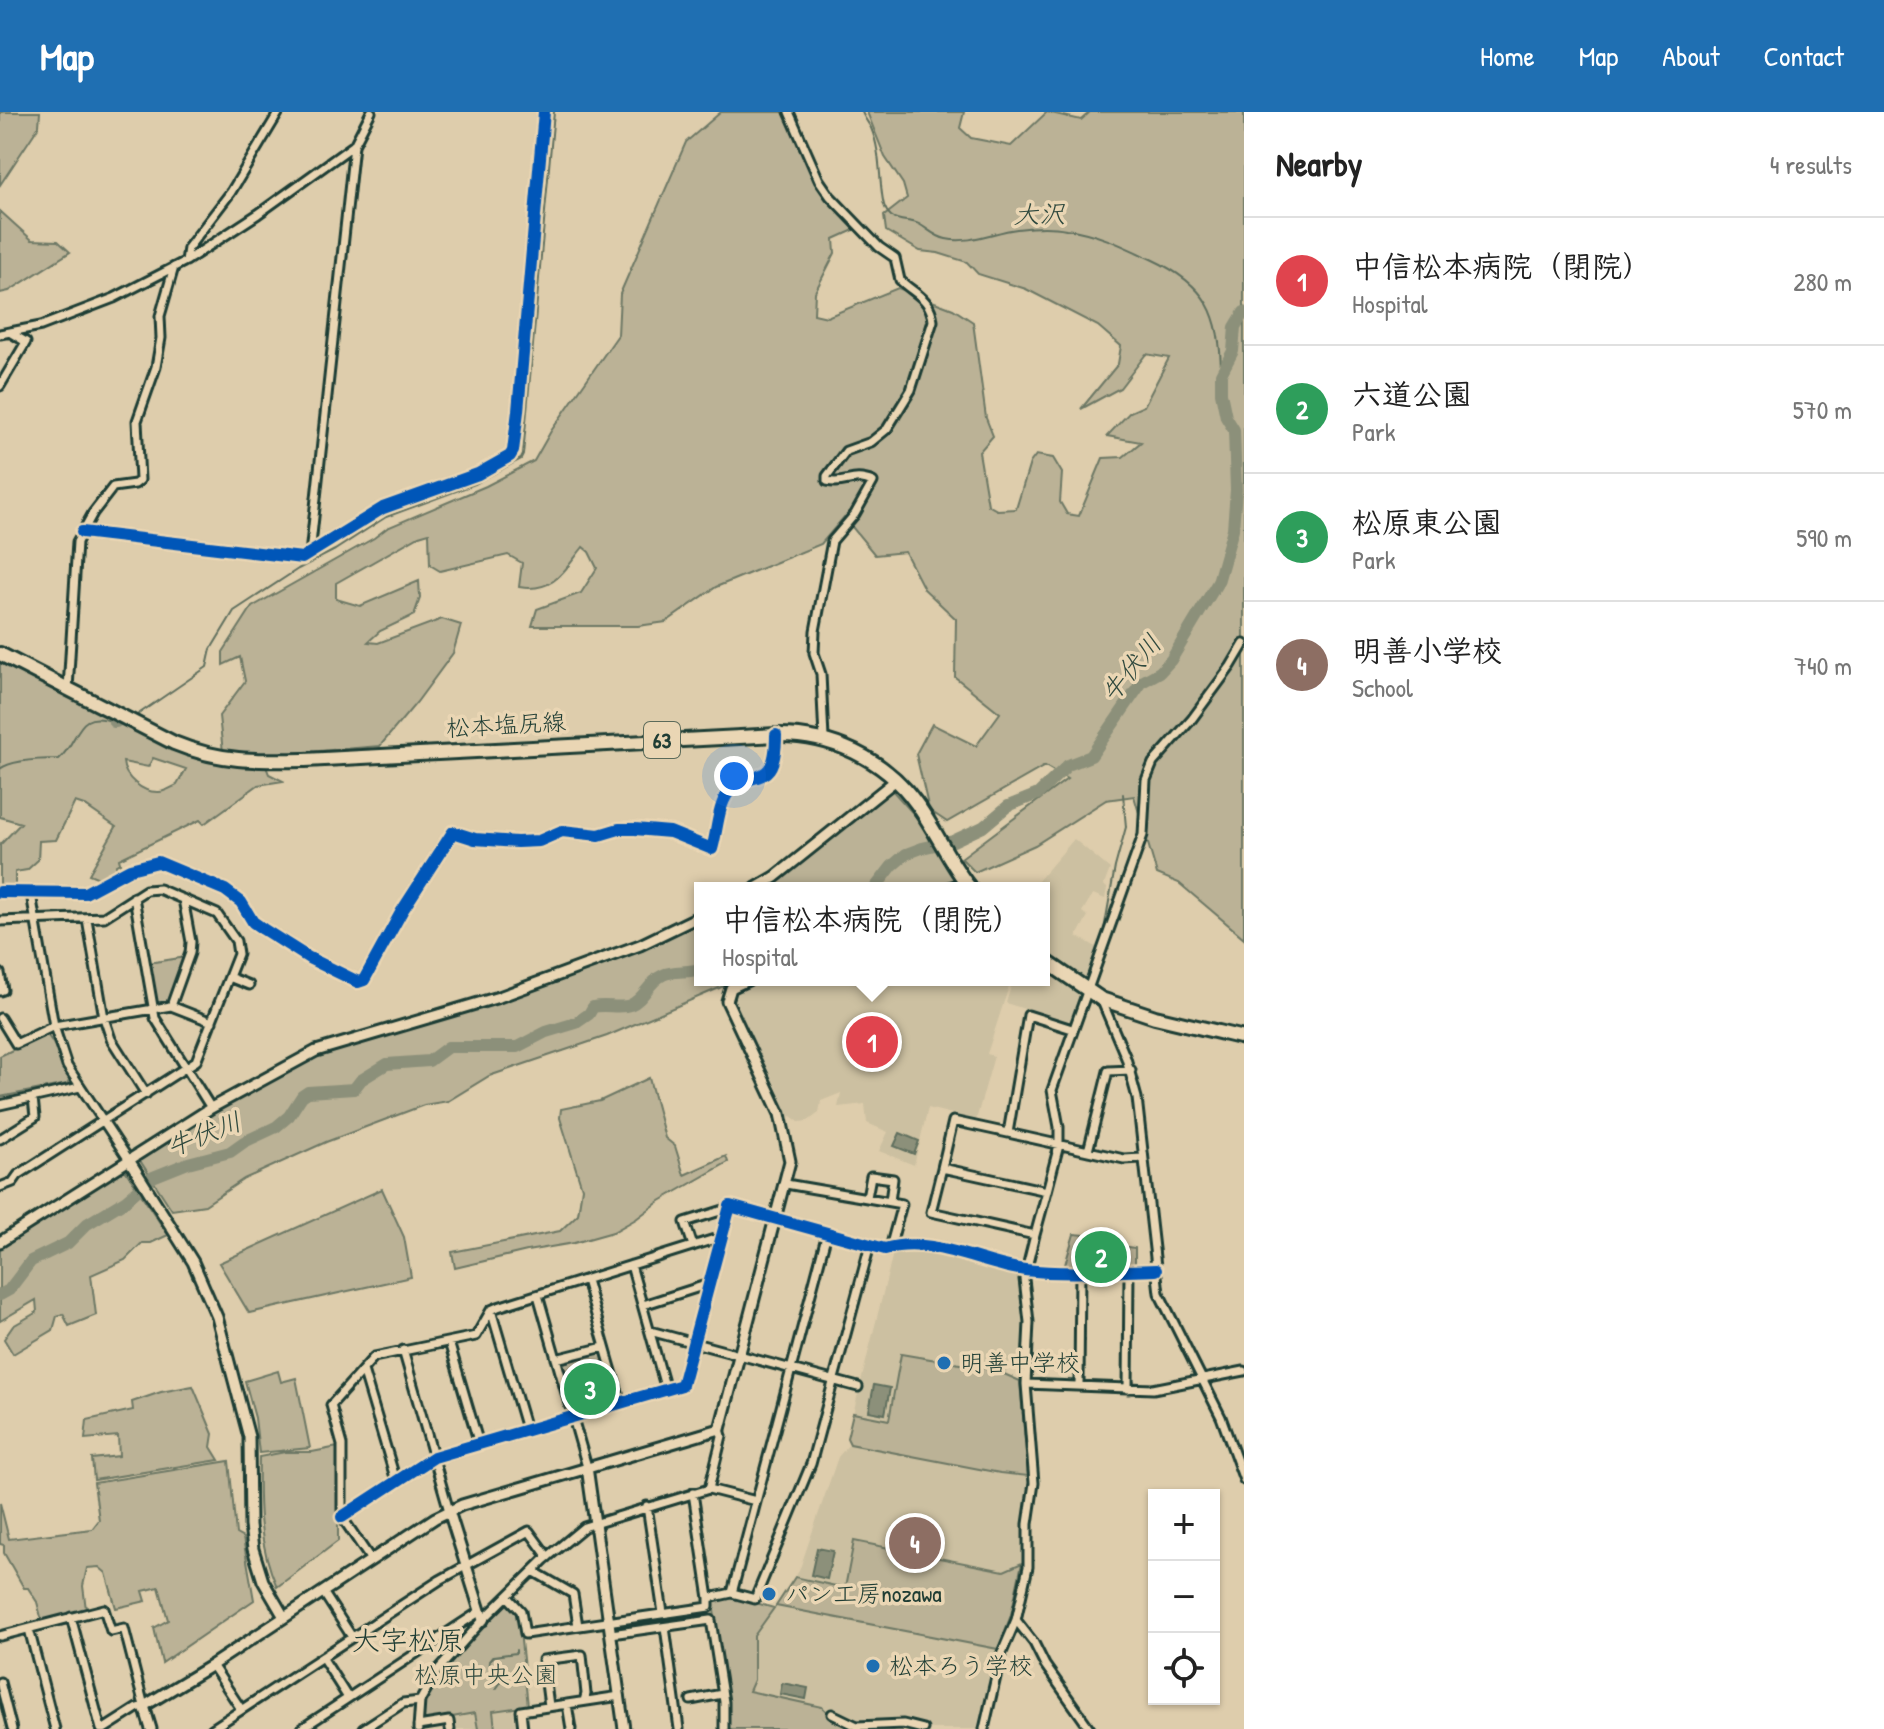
<!DOCTYPE html>
<html lang="en">
<head>
<meta charset="utf-8">
<style>
	:root { --surface:#fff; --page:#f2f2f2; --text:#222; --muted:#767676; --line:#e0e0e0; --accent:#1f6fb2 }
	body { margin:0; font-family:"Patrick Hand","Klee One",sans-serif; background:var(--page); color:var(--text) }
	.controls { position:absolute; right:24px; bottom:24px; display:grid; overflow:hidden; border-radius:0px; box-shadow:0 2px 6px #0004 }
	.controls button { width:72px; height:72px; display:grid; place-items:center; padding:0; border:0; border-bottom:2px solid var(--line); background:var(--surface); color:var(--text); font:40px sans-serif }
	.you { position:absolute; left:734px; top:664px; width:28px; height:28px; margin:-20px; border:6px solid #fff; border-radius:50%; background:#1a73e8; box-shadow:0 0 0 12px #1a73e833 }
	.badge { display:grid; place-items:center; width:52px; height:52px; border-radius:50%; background:var(--accent); color:#fff; font-size:26px; font-weight:700 }
	.pin { position:absolute; translate:-50% -50%; border:4px solid #fff; box-shadow:0 2px 8px #0006 }
	.popup { position:absolute; left:694px; top:770px; width:356px; height:104px; box-sizing:border-box; display:grid; place-content:center; border-radius:0px; background:var(--surface); filter:drop-shadow(0 2px 6px #0005); font-size:26px; white-space:nowrap; color:var(--muted) }
	.popup b { font-size:30px; color:var(--text) }
	.popup::after { content:''; position:absolute; left:50%; top:100%; margin-left:-16px; border:16px solid transparent; border-top-color:var(--surface) }
	.list { margin:0; padding:0; list-style:none }
	h2 { display:flex; justify-content:space-between; align-items:center; height:104px; margin:0; padding:0 32px; font-size:34px }
	h2 small { font-size:26px; font-weight:400; color:var(--muted) }
	.list li { display:grid; grid-template-columns:52px 1fr auto; gap:24px; align-items:center; box-sizing:border-box; height:128px; padding:0 32px; border-top:2px solid var(--line) }
	.list b { display:block; font-size:30px; white-space:nowrap }
	.list p { margin:0; font-size:26px; white-space:nowrap; color:var(--muted) }
	.list em { font-size:26px; font-style:normal; color:var(--muted) }
	.icon { flex:none; width:44px; height:44px; fill:none; stroke:currentColor; stroke-width:2; stroke-linecap:round; stroke-linejoin:round }
	.map { position:relative; flex:none; width:1244px; height:1617px; overflow:hidden }
	header { display:flex; align-items:center; gap:48px; box-sizing:border-box; height:112px; padding:0 40px; background:var(--accent); color:#fff }
	header strong { font-size:38px }
	nav { display:flex; gap:44px; margin-inline-start:auto; font-size:28px }
	main { display:flex }
	aside { flex:1; background:var(--surface) }
	.map>svg:first-child { display:block }
	.built { fill:#ccc0a1 }
	.green { fill:#bbb296; stroke:#6d7865; stroke-width:2; fill-rule:evenodd }
	.water { fill:#8c907a; stroke:#606f5e; stroke-width:2 }
	.lines { fill:none; stroke-linecap:round; stroke-linejoin:round }
	.stream { stroke:#606f5e; stroke-width:2 }
	.river { stroke:#8c907a; stroke-width:12 }
	.minor-casing { stroke:#1f3d34; stroke-width:13 }
	.tertiary-casing { stroke:#1f3d34; stroke-width:15 }
	.primary-casing { stroke:#1f3d34; stroke-width:18 }
	.minor { stroke:#ead6b4; stroke-width:7 }
	.tertiary { stroke:#ead6b4; stroke-width:9 }
	.primary { stroke:#ead6b4; stroke-width:12 }
	.cycleway-casing { stroke:#ead6b4; stroke-width:17 }
	.cycleway { stroke:#0057b8; stroke-width:12 }
	.poi-dot { fill:#1f6fb2; stroke:#ead6b4; stroke-width:3 }
	.labels { text-anchor:middle; stroke-width:7; stroke-linejoin:round; paint-order:stroke }
	.shield { fill:#ead6b4; stroke:#5c6b5a; stroke-width:2 }
	.shield-label { font-size:22px; font-weight:bold; fill:#1f3d34 }
	.street-label { font-size:24px; fill:#1f3d34; stroke:#ead6b4 }
	.poi-label { font-size:24px; fill:#1f3d34; stroke:#ead6b4; text-anchor:start }
	.park-label { font-size:24px; fill:#2f493e; stroke:#ead6b4 }
	.water-label { font-size:26px; font-style:italic; fill:#2f493e; stroke:#ead6b4 }
	.quarter-label { font-size:28px; fill:#1f3d34; stroke:#ead6b4 }
</style>
</head>
<body>
<header>
<strong>Map</strong>
<nav><a>Home</a><a>Map</a><a>About</a><a>Contact</a></nav>
</header>
<main>
<div class="map">
<svg width="1244" height="1617" viewBox="0 0 1244 1617">
	<rect width="100%" height="100%" fill="#decdac"/>
	<filter id="ink" filterUnits="userSpaceOnUse"><feTurbulence type="fractalNoise" baseFrequency=".0125" numOctaves="2"/><feDisplacementMap in="SourceGraphic" scale="16" xChannelSelector="R" yChannelSelector="G"/><feConvolveMatrix kernelMatrix="1 2 1 2 8 2 1 2 1" color-interpolation-filters="sRGB"/></filter>
	<g filter="url(#ink)">
		<path class="built" d="M1074,727L1110,757L1104,773L1107,776L1105,787L1093,782L1082,800L1088,804L1077,824L1098,836L1084,869H1082L1044,842V776H1032Z
			M1044,853L1080,879L1070,912L1006,891L1013,868H1044Z
			M764,868H1011L987,942L994,944L976,1008L928,996L914,1053L879,1039L888,1020L867,1011L865,992L838,995L841,981L821,989L819,1001L808,1009L799,1010L791,1004L788,1005L777,976L733,890L737,881Z
			M894,1137L929,1138L1019,1161L1024,1206L1023,1251H1008L1006,1263L1020,1269L1028,1372L1023,1412L1022,1451L1011,1503L995,1541L979,1617H932L900,1609L854,1610L829,1603L858,1617H728L729,1602L754,1568V1524L799,1459L838,1345L849,1332L847,1326Z
			M513,1596L516,1617H495L493,1599Z
			M476,1601L478,1617H457L455,1605Z"/>
		<path class="green" d="M0,0H40L39,14L0,73Z
			M721,0H793L824,67L854,118L834,127L835,141L815,180L814,202L827,205L898,176L953,197L973,210L986,306L993,324L979,340L988,393L997,398L1016,397L1030,351L1036,343L1053,346L1062,361L1060,390L1067,402L1079,404L1103,346L1123,345L1141,330L1107,324L1130,300L1144,294L1169,246L1146,242L1120,276L1081,297L1118,252L1121,234L1098,214L1026,177L978,162L967,150L938,141L920,139L886,119L884,104L907,86L903,72L885,45L867,0H964L960,16L971,26L1011,34L1047,0L1081,8L1090,0H1244V826L1179,771L1157,762L1134,684L1106,688L1035,733L975,760L961,746L1067,667L1045,654L947,710L929,698L916,642L932,612L976,634L1000,601L955,565L956,507L924,477L905,440L875,443L844,405L821,432L716,475L666,510L638,514H532L537,497L581,481L597,456L589,440L583,435C564,459 554,481 519,475L522,451L508,443L440,459L430,453L429,421L419,424L336,471V487L360,494L419,469L420,486L414,503L380,519L368,530L378,531L442,507L461,513L453,541L417,590L380,634L283,642L223,640L219,604L245,569L240,545L223,553V540L252,495L374,426L387,416L486,374L534,349L551,319L618,223L620,182L686,30Z
			M0,99L32,128L58,129L70,140L9,179L0,181Z
			M0,547L185,640L265,652L269,662L283,669L258,673L204,712L200,708L119,747L120,751L116,753V757L99,766L89,762L116,715L84,693L75,690L56,728L39,729L38,748L27,758L15,760V777L0,776V733L21,711L0,705ZM153,646L186,657L177,673C172,675 165,680 159,680C142,681 124,665 123,650L148,655Z
			M892,678L919,708L955,768L952,773L941,776H767Z
			M700,810V868H738L607,924L489,964L448,989L424,993L326,1030L244,1067L205,1093L172,1098L139,1047L223,994L334,936L494,892L660,829Z
			M186,845L170,887L166,892L155,890L148,851Z
			M46,922C55,929 63,954 70,966L67,972L0,985V944Z
			M649,966L665,1026L675,1034L684,1063L726,1044L728,1050L660,1089L636,1107L613,1120L574,1131L527,1139L455,1156L452,1140L560,1119L578,1102L582,1076L560,1006L561,997L600,989Z
			M123,1055L168,1123L151,1131H142L125,1148L91,1163L96,1203L69,1214L63,1202L57,1204L53,1218L13,1242L4,1227L13,1214L37,1200L36,1188L0,1209V1135Z
			M382,1077L404,1125L411,1165L249,1201L219,1151Z
			M1074,1122L1108,1125L1112,1127L1113,1133L1135,1136V1155L1064,1156Z
			M599,1239L602,1240L615,1285L614,1289L574,1299L561,1252Z
			M901,1242L995,1258L1020,1269L1028,1364L1000,1361L850,1332L847,1326L853,1301L889,1308Z
			M278,1259L281,1270L296,1266L310,1336L259,1341L255,1306L245,1269Z
			M193,1274L213,1322L211,1335L219,1348L94,1368L92,1347L119,1344L118,1324L85,1327L87,1308L133,1298L132,1290L161,1280Z
			M338,1335V1429L277,1475C258,1432 258,1391 259,1345L285,1340H312Z
			M229,1349L236,1422L243,1426L254,1488L162,1551L154,1516L168,1508L159,1475L143,1479L146,1489L116,1496L106,1461L99,1455L87,1456L83,1474L86,1497L42,1509L37,1490L28,1476H24L4,1441V1433L0,1432V1391L9,1427L92,1417L99,1408L94,1371Z
			M854,1429L1004,1459L1022,1451L1011,1503L998,1537L776,1494L795,1465L845,1476Z
			M734,1485L774,1496L754,1524V1568L749,1579L822,1595L829,1602L858,1617H728L729,1605L713,1491L714,1487Z
			M505,1490H509L518,1501L528,1594L493,1599L495,1617H478L475,1601L424,1610L421,1607C423,1559 474,1522 505,1490Z"/>
		<path class="water" d="M900,1021L919,1029L914,1042L894,1034Z
			M874,1273L890,1276L885,1302L869,1299Z
			M817,1436L833,1439L827,1467L811,1463Z
			M782,1571L808,1576L806,1587L780,1582Z"/>
		<g class="lines">
			<path class="stream" d="M862,0C864,6 868,10 871,16C880,37 879,60 882,82C883,90 884,98 891,104C900,111 910,107 919,112C928,117 935,125 946,127C971,132 993,120 1017,117C1032,115 1052,114 1066,117C1097,121 1123,134 1151,147C1207,173 1221,202 1221,262
				M134,605L207,555L211,537L234,499L298,457L335,438L386,405L475,372L521,347L523,343L554,0
				M0,657C11,648 43,647 59,647C81,627 75,596 114,610
				M1104,818L1115,755L1126,715L1123,682
				M904,1139H923
				M893,1142L894,1138H900
				M496,1577L503,1567L502,1562L491,1555L489,1549L493,1544L516,1541V1538"/>
			<path class="river" d="M114,610H116
				M875,776L892,754L906,742L922,736L953,729L983,715L1008,694L1038,682L1068,653L1091,644L1142,570L1160,560L1171,548L1218,470L1233,417L1236,378L1234,318L1226,305L1221,281V262L1233,239L1235,215L1244,200
				M0,1183L9,1178L31,1149L68,1131L87,1112L125,1089L153,1065L188,1051L230,1040L244,1030L276,1015L289,1004L302,984L308,980L354,977L361,968L387,952L429,949L448,935H517L546,920L576,911L589,902L593,895C605,892 620,897 630,893C644,888 649,869 663,863C673,858 689,861 700,857"/>
			<defs>
				<path id="minor" d="M789,0L819,68L830,84L879,135L895,146L900,168C914,182 931,186 933,209L911,278L887,317L871,330L846,339L827,364V369C846,374 851,361 873,370L855,402L832,429L815,519L814,541L821,562L824,627
					M186,149L188,136L231,80L279,0
					M0,222L41,214L114,186L186,149L258,102L354,33L371,0
					M0,274L26,230L11,221
					M82,420L302,446L383,396L478,362L510,344L513,339L518,299L544,0
					M310,442L354,33
					M68,577L77,430L93,401L113,375L135,372L140,368L137,309L156,255L161,226L160,204L174,155
					M0,780L85,781L130,757L158,750L225,778L241,790L253,810L263,817L309,846L358,870L364,868L402,799L453,720L475,727L517,730L539,729L562,719L599,723L619,717H635L670,720L712,737C717,721 718,694 728,681C749,654 776,682 776,623
					M31,782L54,914L67,954L129,1048
					M134,785L155,906L211,996
					M87,807L104,906L111,927L146,982
					M0,809L104,805L146,778L159,777L217,802L236,829L238,842L196,949L18,1063L13,1070L0,1075
					M0,861L3,878L0,879
					M229,865L249,873
					M1101,887L1126,946L1137,986L1159,1181L1221,1305L1244,1368
					M171,894L190,841L191,830L183,787
					M0,906L16,932L54,914L171,894L212,910
					M1072,917L1028,903L1008,1021L1124,1047L1142,1046
					M0,993L80,975
					M0,1027L35,1005L33,986
					M1088,1039L1108,959L1131,958
					M942,1056L931,1100L1035,1123L1047,1079L942,1056L953,1009L1008,1021
					M786,1072L902,1092L890,1136
					M1047,1079L1059,1033V1015L1052,978L1143,723L1146,668L1153,651L1192,607L1231,554L1244,532
					M867,1085L871,1064L893,1067L890,1089
					M693,1134L685,1110L730,1096
					M631,1153L666,1278
					M586,1168L621,1291
					M538,1183L587,1355
					M643,1193L709,1172
					M491,1198L526,1317
					M650,1219L858,1275
					M449,1230L479,1332
					M403,1238L449,1399
					M556,1247L604,1235
					M363,1258L396,1369
					M1026,1272L1153,1277L1244,1259
					M1079,1273L1080,1159
					M1128,1277L1129,1159
					M709,1377L756,1389
					M693,1381L709,1486
					M647,1394L663,1501
					M342,1405L434,1345L682,1273L730,1094L885,1137C930,1123 981,1152 1025,1158C1067,1163 1113,1159 1156,1158
					M371,1448L342,1405V1333L331,1293L374,1245L476,1224L491,1198L498,1195L721,1125
					M533,1459L573,1482L578,1514
					M323,1480L352,1525
					M732,1481L755,1487L811,1352L870,1133
					M508,1485L521,1499L525,1522L709,1495V1486L732,1481L827,1121
					M71,1505L101,1617
					M1016,1508L1034,1531L1045,1553L1090,1617
					M665,1515L679,1617
					M29,1517L55,1617
					M611,1522L711,1508L724,1590V1617
					M0,1524L104,1497L111,1519L124,1516L144,1594L137,1596L104,1617
					M322,1545L348,1586
					M212,1553L241,1597
					M0,1570L12,1617
					M691,1588L722,1582
					M567,1592L571,1617
					M549,1594L543,1548L582,1543L586,1582L584,1589
					M832,1602L857,1614L903,1612L923,1617
					M418,1614L449,1609L450,1617
					M212,1617L440,1468L529,1419L548,1445
					M301,1617L479,1500
					M363,1617L403,1591L420,1589
					M418,1617L420,1589L437,1559L483,1508L544,1448L584,1415L709,1377L722,1324L720,1317
					M523,1617L521,1599L620,1584
					M984,1617L1001,1543L1016,1508L1028,1455V1412L1034,1371L1026,1272L1029,1210L1024,1167L1035,1123"/>
				<path id="tertiary" d="M756,776L775,765L896,668
					M949,776L966,771
					M129,1048L193,1150L217,1205L249,1325L250,1414L253,1437L263,1469L284,1505
					M0,1130L211,996L316,939L499,885L640,833L700,804
					M587,1355L624,1617
					M449,1399L483,1508
					M151,1617L144,1594L212,1553L435,1406L462,1393L720,1317L790,1049L780,1002L727,889L731,876L748,868"/>
				<path id="primary" d="M0,542L174,631C220,650 257,649 305,648L776,623C830,622 884,646 916,691C936,718 949,750 970,776
					M1044,848L1101,887L1155,905L1244,926"/>
			</defs>
			<use href="#minor" class="minor-casing"/>
			<use href="#tertiary" class="tertiary-casing"/>
			<use href="#primary" class="primary-casing"/>
			<use href="#minor" class="minor"/>
			<use href="#tertiary" class="tertiary"/>
			<use href="#primary" class="primary"/>
			<defs>
				<path id="cycleway" d="M82,420L302,446L383,396L478,362L510,344L513,339L518,299L544,0
					M0,780L85,781L130,757L158,750L225,778L241,790L253,810L263,817L309,846L358,870L364,868L402,799L453,720L475,727L517,730L539,729L562,719L599,723L619,717H635L670,720L712,737C717,721 718,694 728,681C749,654 776,682 776,623
					M342,1405L434,1345L682,1273L730,1094L885,1137C930,1123 981,1152 1025,1158C1067,1163 1113,1159 1156,1158"/>
			</defs>
			<use href="#cycleway" class="cycleway-casing"/>
			<use href="#cycleway" class="cycleway"/>
		</g>
	</g>
	<g class="poi-dot">
		<circle cx="944" cy="1251" r="8"/>
		<circle cx="769" cy="1482" r="8"/>
		<circle cx="873" cy="1554" r="8"/>
	</g>
	<g class="labels">
		<rect class="shield" x="644" y="610" width="36" height="36" rx="6"/>
		<g class="shield-label">
			<text x="662" y="636">63</text>
		</g>
		<g class="street-label">
			<text transform="translate(506 613) rotate(-3)" y="8">松本塩尻線</text>
		</g>
		<g class="poi-label">
			<text x="960" y="1259">明善中学校</text>
			<text x="785" y="1490">パン工房nozawa</text>
			<text x="889" y="1562">松本ろう学校</text>
		</g>
		<g class="park-label">
			<text x="486" y="1571">松原中央公園</text>
		</g>
		<g class="water-label">
			<text transform="translate(1039 102) rotate(-1)" y="9">大沢</text>
			<text transform="translate(1131 556) rotate(-50)" y="9">牛伏川</text>
			<text transform="translate(204 1022) rotate(-21)" y="9">牛伏川</text>
		</g>
		<g class="quarter-label">
			<text x="408" y="1538">大字松原</text>
		</g>
	</g>
</svg>
<div class="controls">
<button>+</button>
<button>−</button>
<button><svg class="icon" aria-label="locate" viewBox="0 0 24 24"><circle cx="12" cy="12" r="6"/><path d="M12 2v4M12 18v4M2 12h4M18 12h4"/></svg></button>
</div>
<div class="you"></div>
<div class="pin badge" style="left:872px;top:930px;background:#e0444e">1</div>
<div class="popup"><b>中信松本病院（閉院）</b>Hospital</div>
<div class="pin badge" style="left:1101px;top:1145px;background:#2e9e5b">2</div>
<div class="pin badge" style="left:590px;top:1277px;background:#2e9e5b">3</div>
<div class="pin badge" style="left:915px;top:1431px;background:#8d6e63">4</div>
</div>
<aside>
<h2>Nearby<small>4 results</small></h2>
<ul class="list">
<li><span class="badge" style="background:#e0444e">1</span><div><b>中信松本病院（閉院）</b><p>Hospital</p></div><em>280 m</em></li>
<li><span class="badge" style="background:#2e9e5b">2</span><div><b>六道公園</b><p>Park</p></div><em>570 m</em></li>
<li><span class="badge" style="background:#2e9e5b">3</span><div><b>松原東公園</b><p>Park</p></div><em>590 m</em></li>
<li><span class="badge" style="background:#8d6e63">4</span><div><b>明善小学校</b><p>School</p></div><em>740 m</em></li>
</ul>
</aside>
</main>
</body>
</html>
